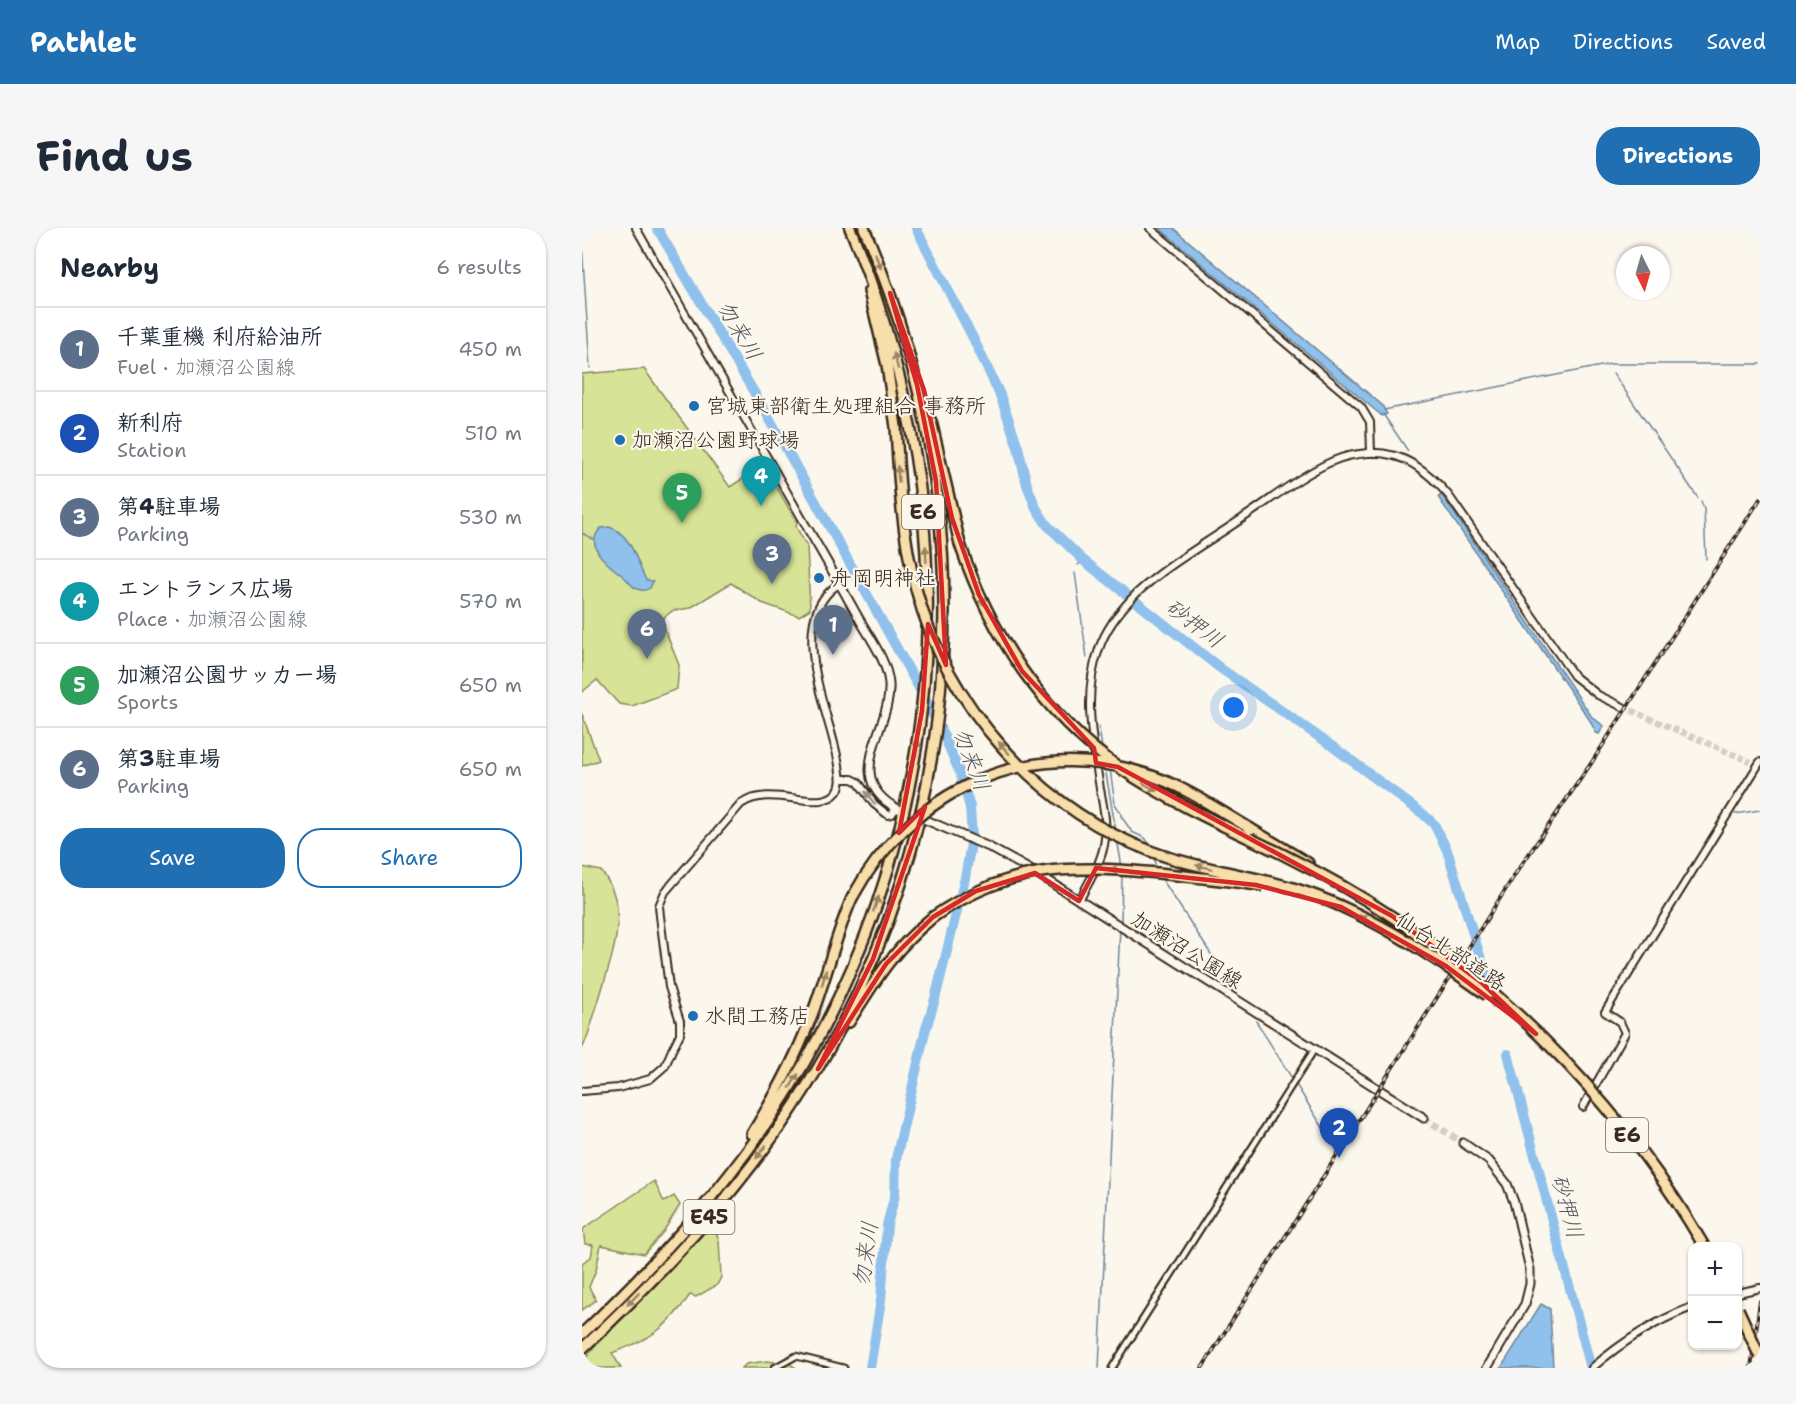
<!DOCTYPE html>
<html lang="en">
<head>
<meta charset="utf-8">
<style>
	:root { --surface:#fff; --page:#f6f6f7; --text:#1f2937; --muted:#747a83; --line:#e0e1e3; --accent:#1f6fb2 }
	body { margin:0; font-family:"Shantell Sans","Klee One",sans-serif; background:var(--page); color:var(--text) }
	.controls { position:absolute; right:18px; bottom:18px; display:grid; overflow:hidden; border-radius:12px; box-shadow:0 2px 4px #0004 }
	.controls button { width:54px; height:54px; display:grid; place-items:center; padding:0; border:0; border-bottom:2px solid var(--line); background:var(--surface); color:var(--text); font:30px sans-serif }
	.compass { position:absolute; left:1034px; top:18px; width:54px; height:54px; border-radius:50%; background:var(--surface); box-shadow:0 2px 4px #0004; rotate:175deg }
	.you { position:absolute; left:652px; top:480px; width:21px; height:21px; margin:-15px; border:4px solid #fff; border-radius:50%; background:#1a73e8; box-shadow:0 0 0 9px #1a73e833 }
	.badge { display:grid; place-items:center; width:39px; height:39px; border-radius:50%; background:var(--accent); color:#fff; font-size:20px; font-weight:700 }
	.pin { position:absolute; translate:-50% -50px; filter:drop-shadow(0 2px 3px #0008) }
	.pin::after { content:''; position:absolute; top:32px; width:21px; height:18px; background:inherit; clip-path:polygon(0 0,100% 0,50% 100%) }
	.list { margin:0; padding:0; list-style:none }
	h2 { display:flex; justify-content:space-between; align-items:center; height:78px; margin:0; padding:0 24px; font-size:26px }
	h2 small { font-size:20px; font-weight:400; color:var(--muted) }
	.list li { display:grid; grid-template-columns:39px 1fr auto; gap:18px; align-items:center; box-sizing:border-box; height:84px; padding:0 24px; border-top:2px solid var(--line) }
	.list b { display:block; font-size:22px; white-space:nowrap }
	.list p { margin:0; font-size:20px; white-space:nowrap; color:var(--muted) }
	.list em { font-size:20px; font-style:normal; color:var(--muted) }
	.actions { display:flex; gap:12px; padding:18px 24px }
	.actions a { flex:1; padding:14px 0; border:2px solid var(--accent); border-radius:24px; text-align:center; font-size:21px; color:var(--accent) }
	.actions .main { background:var(--accent); color:#fff }
	.map { position:relative; flex:none; width:1178px; height:1140px; overflow:hidden; border-radius:24px }
	header { display:flex; align-items:center; gap:36px; box-sizing:border-box; height:84px; padding:0 30px; background:var(--accent); color:#fff }
	header strong { font-size:28px }
	nav { display:flex; gap:33px; margin-inline-start:auto; font-size:21px }
	.intro { display:flex; align-items:center; justify-content:space-between; box-sizing:border-box; height:144px; padding:0 36px }
	h1 { margin:0; font-size:42px }
	.button { padding:15px 27px; border-radius:24px; background:var(--accent); color:#fff; font-size:21px; font-weight:700 }
	main { display:flex; gap:36px; padding:0 36px }
	aside { flex:1; background:var(--surface); border-radius:24px; box-shadow:0 2px 4px #0004 }
	.map>svg:first-child { display:block }
	.green { fill:#d7e497; stroke:#89875a; stroke-width:1.5 }
	.water { fill:#90c1ec; stroke:#6e859a; stroke-width:1.5 }
	.lines { fill:none; stroke-linecap:round; stroke-linejoin:round }
	.stream { stroke:#6e859a; stroke-width:1.5 }
	.river { stroke:#90c1ec; stroke-width:10 }
	.tertiary-tunnel { stroke:#d5cec3; stroke-width:6; stroke-dasharray:6 3; stroke-linecap:butt }
	.secondary-tunnel { stroke:#d5cec3; stroke-width:7; stroke-dasharray:7 3.5; stroke-linecap:butt }
	.minor-casing { stroke:#3b2a1e; stroke-width:9 }
	.tertiary-casing { stroke:#3b2a1e; stroke-width:10 }
	.secondary-casing { stroke:#3b2a1e; stroke-width:11 }
	.motorway-casing { stroke:#3b2a1e; stroke-width:14 }
	.minor { stroke:#fbf7ec; stroke-width:4.5 }
	.tertiary { stroke:#fbf7ec; stroke-width:6 }
	.secondary { stroke:#fbf7ec; stroke-width:7 }
	.motorway { stroke:#f8deab; stroke-width:9 }
	.rail-casing { stroke:#3b2a1e; stroke-width:4 }
	.rail { stroke:#fbf7ec; stroke-width:1.5; stroke-dasharray:4.5; stroke-linecap:butt }
	.motorway-bridge-casing { stroke:#3b2a1e; stroke-width:14; stroke-linecap:butt }
	.motorway-bridge { stroke:#f8deab; stroke-width:9 }
	.oneway { fill:#9a8464 }
	.oneway2 { fill:#9b9085 }
	.marked { fill:none; stroke:#d62828; stroke-width:4.5; stroke-linejoin:round }
	.poi-dot { fill:#1f6fb2; stroke:#fbf7ec; stroke-width:2 }
	.labels { text-anchor:middle; stroke-width:4.5; stroke-linejoin:round; paint-order:stroke }
	.shield { fill:#fbf7ec; stroke:#75685c; stroke-width:1.5 }
	.shield-label { font-size:20px; font-weight:bold; fill:#3b2a1e }
	.poi-label { font-size:21px; fill:#3b2a1e; stroke:#fbf7ec; text-anchor:start }
	.street-label { font-size:21px; fill:#3b2a1e; stroke:#fbf7ec }
	.water-label { font-size:22px; font-style:italic; fill:#54575c; stroke:#fbf7ec }
</style>
</head>
<body>
<header>
<strong>Pathlet</strong>
<nav><a>Map</a><a>Directions</a><a>Saved</a></nav>
</header>
<div class="intro"><h1>Find us</h1><a class="button">Directions</a></div>
<main>
<aside>
<h2>Nearby<small>6 results</small></h2>
<ul class="list">
<li><span class="badge" style="background:#5c6f8a">1</span><div><b>千葉重機 利府給油所</b><p>Fuel · 加瀬沼公園線</p></div><em>450 m</em></li>
<li><span class="badge" style="background:#1a4fb4">2</span><div><b>新利府</b><p>Station</p></div><em>510 m</em></li>
<li><span class="badge" style="background:#5c6f8a">3</span><div><b>第4駐車場</b><p>Parking</p></div><em>530 m</em></li>
<li><span class="badge" style="background:#0f9aa8">4</span><div><b>エントランス広場</b><p>Place · 加瀬沼公園線</p></div><em>570 m</em></li>
<li><span class="badge" style="background:#2e9e5b">5</span><div><b>加瀬沼公園サッカー場</b><p>Sports</p></div><em>650 m</em></li>
<li><span class="badge" style="background:#5c6f8a">6</span><div><b>第3駐車場</b><p>Parking</p></div><em>650 m</em></li>
</ul>
<div class="actions"><a class="main">Save</a><a>Share</a></div>
</aside>
<div class="map">
<svg width="1178" height="1140" viewBox="0 0 1178 1140">
	<rect width="100%" height="100%" fill="#fbf7ec"/>
	<filter id="ink" filterUnits="userSpaceOnUse"><feTurbulence type="fractalNoise" baseFrequency=".0167" numOctaves="2"/><feDisplacementMap in="SourceGraphic" scale="12" xChannelSelector="R" yChannelSelector="G"/><feConvolveMatrix kernelMatrix="1 2 1 2 8 2 1 2 1" color-interpolation-filters="sRGB"/></filter>
	<g filter="url(#ink)">
		<path class="green" d="M62,141L148,259L182,237L215,295L214,299L225,318L228,381L217,388L180,375L149,355L108,380L90,383L79,392L97,437L95,461L50,478L37,476L15,452L0,464V146Z
			M0,486L17,532L0,538Z
			M0,639L19,643C50,680 30,727 18,768C12,786 8,805 0,821Z
			M72,953L82,974L92,968L98,977L81,1004L62,1026L19,1017L14,1042L7,1059L14,1072L0,1082V1035L9,1029L11,1017L3,1016L1,1001Z
			M127,998L133,1002L137,1012L139,1049L135,1057L114,1069L108,1067C84,1101 69,1111 30,1125L39,1140H2L0,1135L17,1113L88,1043Z
			M185,1133L208,1136L214,1140H160L164,1136Z"/>
		<path class="water" d="M577,0H591L800,177L805,186L800,188Z
			M860,267L1010,489L1022,498L1017,506L1014,505L1007,491L856,269Z
			M27,299C50,306 54,333 64,352L71,353L68,360C65,362 63,363 59,362C50,361 47,353 41,348C28,338 0,319 19,300Z
			M959,1076L968,1081L971,1140H919Z"/>
		<g class="lines">
			<path class="stream" d="M0,16L8,140
				M1031,145L1116,270
				M802,182L1029,136H1178
				M801,186L826,223
				M1119,273L1122,281L1124,331
				M0,305L11,311
				M496,337L501,332
				M493,345L505,430
				M517,499L520,520
				M523,540L534,603
				M528,541L533,576L540,587L539,588L550,604L563,610L569,618
				M1153,586L1178,582
				M535,611L540,639
				M572,628L574,641
				M580,651L653,763
				M539,696L540,646
				M674,793L745,906L754,911
				M517,1140L538,700"/>
			<path class="river" d="M75,0L186,188L342,469L363,510L378,545L388,579L390,610L383,650L353,771L343,804L314,931L313,967L305,997L299,1072L288,1140
				M334,0L392,112L418,167L436,219L445,257L454,280L465,297L501,332L638,440L750,518L841,586L852,596L865,622L913,776
				M926,826L1009,1140"/>
			<path class="tertiary-tunnel" d="M1041,479L1169,534"/>
			<path class="secondary-tunnel" d="M842,890L881,915"/>
			<defs>
				<path id="minor" d="M192,1140L214,1128L262,1140
					M530,1140L732,822"/>
				<path id="tertiary" d="M54,0L226,301
					M568,0L779,179L788,194L789,225
					M259,551H270L276,554L292,576L306,587L310,586L314,580
					M497,673C507,653 521,633 523,610C525,594 521,577 518,561C511,514 500,467 517,421C524,400 539,381 555,365C584,338 621,317 655,294C686,274 717,248 751,233C762,228 774,226 786,225C821,223 846,243 867,268L992,448L1016,467L1041,479
					M0,863L36,860L68,851L83,838L90,822L98,806V793L87,759L78,688L77,678L83,664L159,576C190,555 238,586 255,564C261,556 258,546 257,537C249,487 201,391 257,356
					M1001,879L1043,805L1038,794L1023,784L1178,534
					M1156,1065L1178,1060
					M1010,1140C1040,1114 1073,1093 1110,1079"/>
				<path id="secondary" d="M226,301C243,330 260,360 276,389C288,410 305,432 307,456C310,500 257,550 316,581
					M344,592L407,619L454,645L842,890
					M881,915L907,933L925,956L932,974L948,1041V1056L943,1076L905,1140"/>
				<path id="motorway" d="M287,63L305,137L314,199
					M349,193L378,316
					M669,601L726,635
					M267,794C294,751 311,722 351,689
					M170,906C192,870 213,832 228,792C244,751 253,709 270,670
					M0,1106C69,1040 136,969 189,889C368,618 392,299 268,0
					M0,1121C83,1043 162,958 223,861C388,600 404,282 282,0"/>
			</defs>
			<use href="#minor" class="minor-casing"/>
			<use href="#tertiary" class="tertiary-casing"/>
			<use href="#secondary" class="secondary-casing"/>
			<use href="#motorway" class="motorway-casing"/>
			<use href="#minor" class="minor"/>
			<use href="#tertiary" class="tertiary"/>
			<use href="#secondary" class="secondary"/>
			<use href="#motorway" class="motorway"/>
			<defs>
				<path id="rail" d="M620,1140L934,645L1010,534L1178,271
					M1169,1140L1178,1073"/>
			</defs>
			<use href="#rail" class="rail-casing"/>
			<use href="#rail" class="rail"/>
			<defs>
				<path id="motorway-bridge" d="M314,199C317,254 320,307 334,361C365,478 457,581 571,624C616,641 665,646 711,660C782,682 845,724 905,767
					M378,316C408,406 461,488 541,542C592,576 649,601 704,628C740,646 776,666 809,688C935,769 1047,889 1122,1018
					M270,670C328,563 445,507 564,546C602,558 635,581 669,601
					M351,689C429,636 485,637 576,645C611,649 647,652 681,658
					M1156,1081L1178,1129"/>
			</defs>
			<use href="#motorway-bridge" class="motorway-bridge-casing"/>
			<use href="#motorway-bridge" class="motorway-bridge"/>
		</g>
		<defs><path id="oneway-solid" d="M-6-.8H1V-3.2L6.5 0L1 3.2V.8H-6Z" transform="scale(1.5)"/></defs>
		<g class="oneway">
			<use href="#oneway-solid" transform="translate(296 33) rotate(69)"/>
			<use href="#oneway-solid" transform="translate(314 133) rotate(-105)"/>
			<use href="#oneway-solid" transform="translate(316 246) rotate(-94)"/>
			<use href="#oneway-solid" transform="translate(344 326) rotate(-93)"/>
			<use href="#oneway-solid" transform="translate(399 370) rotate(65)"/>
			<use href="#oneway-solid" transform="translate(335 520) rotate(-81)"/>
			<use href="#oneway-solid" transform="translate(422 520) rotate(-131)"/>
			<use href="#oneway-solid" transform="translate(568 559) rotate(30)"/>
			<use href="#oneway-solid" transform="translate(622 639) rotate(-166)"/>
			<use href="#oneway-solid" transform="translate(536 642) rotate(-176)"/>
			<use href="#oneway-solid" transform="translate(294 676) rotate(-70)"/>
			<use href="#oneway-solid" transform="translate(785 691) rotate(-153)"/>
			<use href="#oneway-solid" transform="translate(242 750) rotate(-74)"/>
			<use href="#oneway-solid" transform="translate(212 853) rotate(-59)"/>
			<use href="#oneway-solid" transform="translate(179 924) rotate(127)"/>
			<use href="#oneway-solid" transform="translate(51 1071) rotate(135)"/>
		</g>
		<use class="oneway2" href="#oneway-solid" transform="translate(288 570) rotate(-128)"/>
	</g>
	<path class="marked" d="M308,65L342,162L370,290L397,367L440,443L512,520L514,535L536,539L810,688L900,755L954,806L864,738L759,679L674,657L514,640L497,673L453,645L394,663L351,689L304,736L236,841L291,731L343,579L317,605L340,483L346,396L364,437L354,253L335,157Z"/>
	<g class="poi-dot">
		<circle cx="112" cy="178" r="6"/>
		<circle cx="38" cy="212" r="6"/>
		<circle cx="237" cy="350" r="6"/>
		<circle cx="111" cy="788" r="6"/>
	</g>
	<g class="labels">
		<g class="shield">
			<rect x="320" y="267" width="42" height="34" rx="4.5"/>
			<rect x="1024" y="890" width="42" height="34" rx="4.5"/>
			<rect x="101.5" y="972" width="51" height="34" rx="4.5"/>
		</g>
		<g class="shield-label">
			<text x="341" y="291">E6</text>
			<text x="1045" y="914">E6</text>
			<text x="127" y="996">E45</text>
		</g>
		<g class="poi-label">
			<text x="124" y="185">宮城東部衛生処理組合 事務所</text>
			<text x="50" y="219">加瀬沼公園野球場</text>
			<text x="249" y="357">舟岡明神社</text>
			<text x="123" y="795">水間工務店</text>
		</g>
		<g class="street-label">
			<text transform="translate(605 722) rotate(32)" y="7">加瀬沼公園線</text>
			<text transform="translate(869 723) rotate(33)" y="7">仙台北部道路</text>
		</g>
		<g class="water-label">
			<text transform="translate(158 102) rotate(59)" y="8">勿来川</text>
			<text transform="translate(613 395) rotate(37)" y="8">砂押川</text>
			<text transform="translate(390 531) rotate(69)" y="8">勿来川</text>
			<text transform="translate(986 978) rotate(75)" y="8">砂押川</text>
			<text transform="translate(283 1026) rotate(-82)" y="8">勿来川</text>
		</g>
	</g>
</svg>
<div class="controls">
<button>+</button>
<button>−</button>
</div>
<svg class="compass" viewBox="-18 -18 36 36"><path d="M0-13l5 13h-10z" fill="#e53935"/><path d="M0 13l5-13h-10z" fill="#747a83"/></svg>
<div class="you"></div>
<div class="pin badge" style="left:251px;top:427px;background:#5c6f8a">1</div>
<div class="pin badge" style="left:757px;top:930px;background:#1a4fb4">2</div>
<div class="pin badge" style="left:190px;top:356px;background:#5c6f8a">3</div>
<div class="pin badge" style="left:179px;top:278px;background:#0f9aa8">4</div>
<div class="pin badge" style="left:100px;top:295px;background:#2e9e5b">5</div>
<div class="pin badge" style="left:65px;top:431px;background:#5c6f8a">6</div>
</div>
</main>
</body>
</html>
